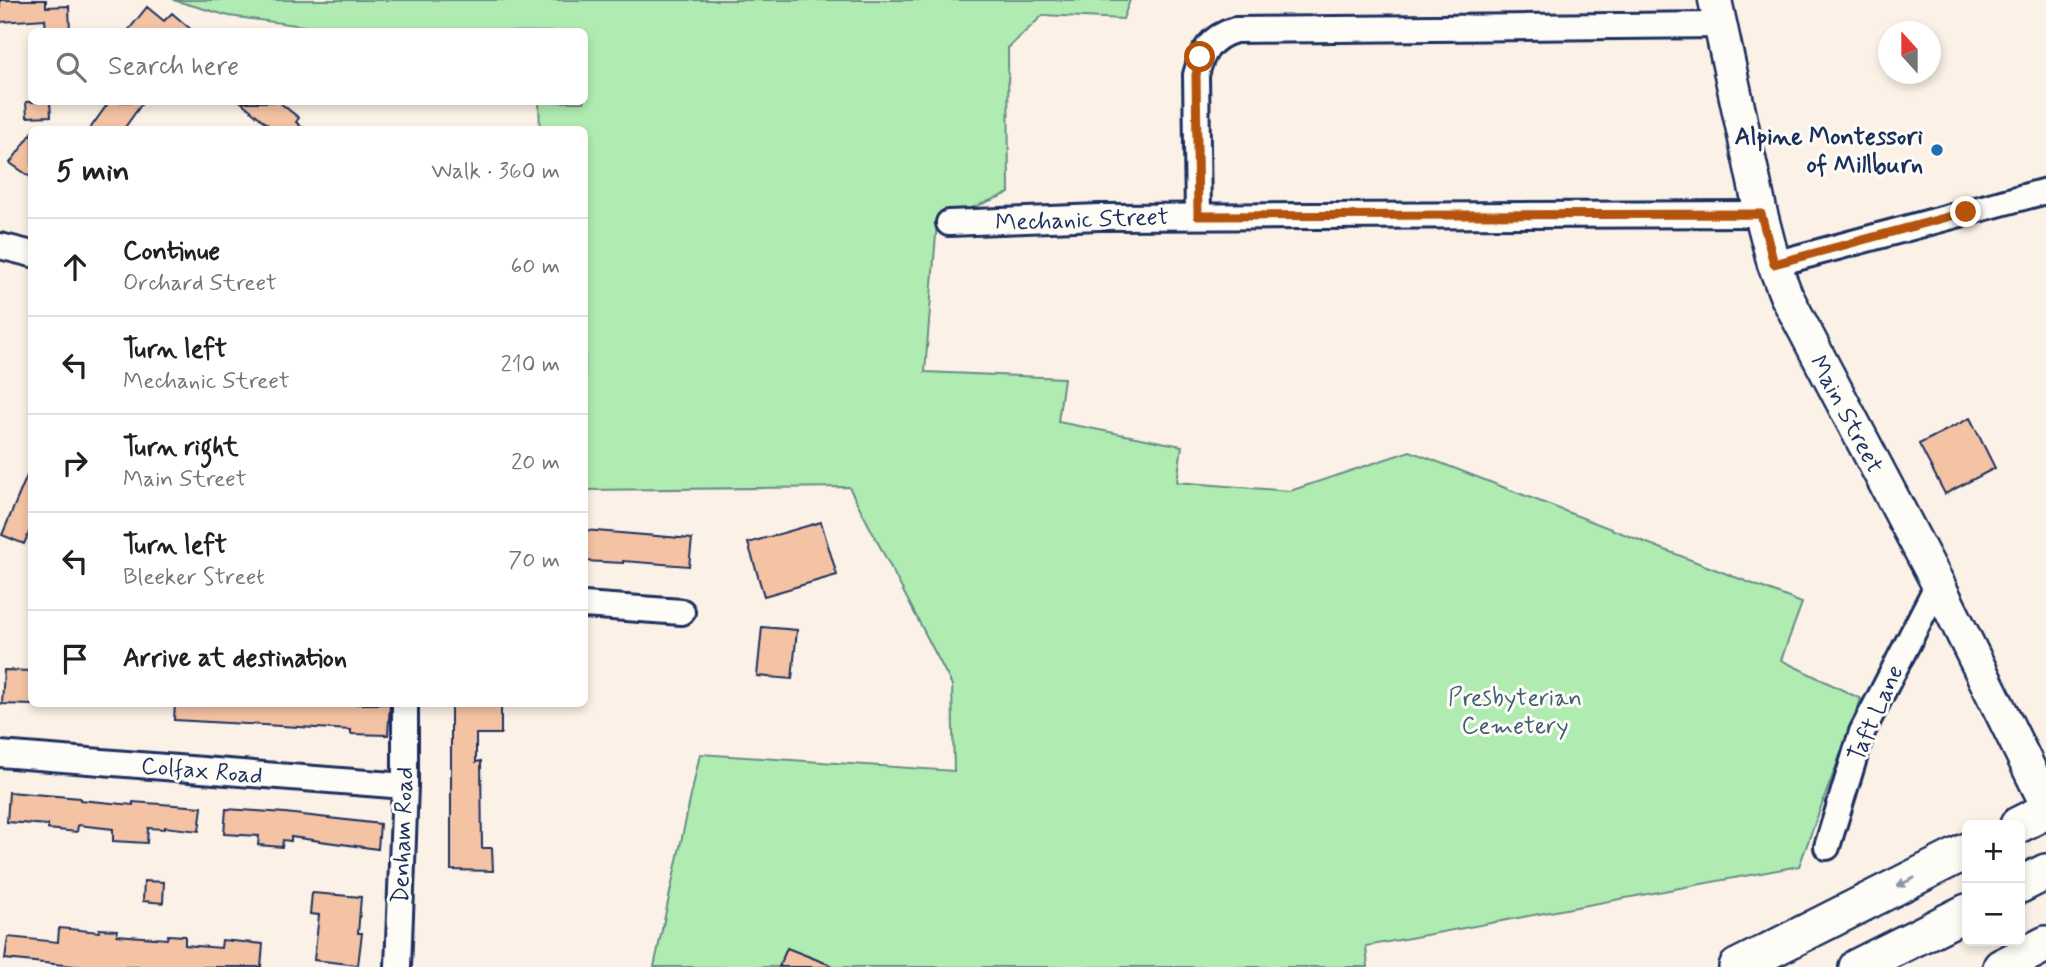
<!DOCTYPE html>
<html lang="en">
<head>
<meta charset="utf-8">
<style>
	:root { --surface:#fff; --page:#f6f6f6; --text:#202124; --muted:#757577; --line:#e0e0e0 }
	body { margin:0; font-family:Mynerve,sans-serif; background:var(--page); color:var(--text) }
	.controls { position:absolute; right:21px; bottom:21px; display:grid; overflow:hidden; border-radius:10px; box-shadow:0 4px 10px #0003 }
	.controls button { width:63px; height:63px; display:grid; place-items:center; padding:0; border:0; border-bottom:2px solid var(--line); background:var(--surface); color:var(--text); font:35px sans-serif }
	.compass { position:absolute; left:1878px; top:21px; width:63px; height:63px; border-radius:50%; background:var(--surface); box-shadow:0 4px 10px #0003; rotate:339deg }
	.stop { position:absolute; width:21px; height:21px; margin:-16px; border:5px solid #b45309; border-radius:50%; background:#fff }
	.stop.end { background:#b45309; border-color:#fff; box-shadow:0 2px 7px #0008 }
	.list { margin:0; padding:0; list-style:none }
	h2 { display:flex; justify-content:space-between; align-items:center; height:91px; margin:0; padding:0 28px; font-size:30px }
	h2 small { font-size:23px; font-weight:400; color:var(--muted) }
	.list li { display:grid; grid-template-columns:46px 1fr auto; gap:21px; align-items:center; box-sizing:border-box; height:98px; padding:0 28px; border-top:2px solid var(--line) }
	.list b { display:block; font-size:26px; white-space:nowrap }
	.list p { margin:0; font-size:23px; white-space:nowrap; color:var(--muted) }
	.list em { font-size:23px; font-style:normal; color:var(--muted) }
	.icon { flex:none; width:38px; height:38px; fill:none; stroke:currentColor; stroke-width:2; stroke-linecap:round; stroke-linejoin:round }
	.map { position:relative; flex:none; width:2046px; height:967px; overflow:hidden }
	.search { position:absolute; background:var(--surface); box-shadow:0 4px 10px #0003; left:28px; top:28px; width:560px; height:77px; display:flex; align-items:center; gap:18px; box-sizing:border-box; padding:0 24px; border-radius:10px; color:var(--muted); font-size:26px }
	.panel { position:absolute; background:var(--surface); box-shadow:0 4px 10px #0003; left:28px; top:126px; width:560px; height:581px; border-radius:10px }
	.map>svg:first-child { display:block }
	.green { fill:#b0ebb1; stroke:#668d88; stroke-width:2 }
	.building { fill:#f4c3a4; stroke:#1b2f5e; stroke-width:2 }
	.lines { fill:none; stroke-linecap:round; stroke-linejoin:round }
	.minor-casing { stroke:#1b2f5e; stroke-width:30 }
	.major-casing { stroke:#1b2f5e; stroke-width:37 }
	.highway-casing { stroke:#1b2f5e; stroke-width:40 }
	.minor { stroke:#fdfcf7; stroke-width:24 }
	.major { stroke:#fdfcf7; stroke-width:32 }
	.highway { stroke:#fdfcf7; stroke-width:35 }
	.oneway { fill:#8c96aa }
	.route { stroke:#b45309; stroke-width:9 }
	.poi-dot { fill:#1f6fb2; stroke:#fdfcf7; stroke-width:2.5 }
	.labels { text-anchor:middle; stroke-width:6; stroke-linejoin:round; paint-order:stroke }
	.poi-label { font-size:24px; font-weight:bold; fill:#1b2f5e; stroke:#fdfcf7; text-anchor:end }
	.street-label { font-size:24px; fill:#1b2f5e; stroke:#fdfcf7 }
	.park-label { font-size:24px; fill:#405e73; stroke:#fdfcf7 }
</style>
</head>
<body>
<div class="map">
<svg width="2046" height="967" viewBox="0 0 2046 967">
	<rect width="100%" height="100%" fill="#fbf1e6"/>
	<filter id="ink" filterUnits="userSpaceOnUse"><feTurbulence type="fractalNoise" baseFrequency=".0143" numOctaves="2"/><feDisplacementMap in="SourceGraphic" scale="14" xChannelSelector="R" yChannelSelector="G"/><feConvolveMatrix kernelMatrix="1 2 1 2 8 2 1 2 1" color-interpolation-filters="sRGB"/></filter>
	<g filter="url(#ink)">
		<path class="green" d="M173,0H1130L1123,19L1043,15L1008,48L1009,193L937,222L925,372L1064,378L1058,422L1182,446L1177,482L1290,491L1410,451L1802,603L1781,660L1861,699L1799,866L1366,946L1368,967H654L700,754L954,771L952,685L849,487L585,490L584,130L540,129L539,102H584V32L340,31L229,16Z"/>
		<path class="building" d="M0,0H46V7L69,6L70,32H46L45,19L0,22Z
			M147,7L164,21L172,13L194,32H127Z
			M26,102H50L51,116L27,117Z
			M109,102H143L123,130H89Z
			M241,102H279L299,118L296,122L305,130H274Z
			M32,133V178L10,163Z
			M1970,418L1995,468L1945,494L1919,444Z
			M32,464V526L24,544L2,535Z
			M821,522L837,575L764,596L748,543Z
			M584,530L692,539L689,566L623,561V563L584,561Z
			M762,627L797,630L792,679L757,676Z
			M4,670L32,671V705L2,704Z
			M175,704H390L388,735L351,734V730L174,720Z
			M451,704H501V734H476V762L481,761L482,848H492L493,871L451,870Z
			M9,792L80,798V800L133,805V802L202,807L199,831L165,827V829L148,828L147,843L113,841V829L78,825L77,832L48,829V825L7,822Z
			M226,809L285,813L380,824L378,849L291,837V841L283,840L282,847L258,845L259,836L224,834Z
			M144,881L164,882L163,903L143,901Z
			M312,893L361,897L358,933H362L358,965L314,960L319,915L310,914Z
			M59,928L99,932V929L117,930V935L167,939L168,935L185,936V945L221,948L222,940L263,944L261,967H84L5,959L8,937L58,942Z
			M787,948L833,966V967H779Z"/>
		<g class="lines">
			<defs>
				<path id="minor" d="M1198,216L1196,75C1202,51 1211,37 1235,30L1720,25
					M949,223L1099,217L1761,214
					M0,246L32,254
					M1774,264L2046,191
					M584,605L682,612
					M0,754L405,786
					M1827,847L1862,732L1938,584
					M398,967L405,786V704"/>
				<path id="major" d="M1715,0L1761,214L1774,264L1786,295L1938,584L2046,803"/>
				<path id="highway" d="M2018,825L2046,811
					M2020,885L2046,872
					M1737,967L1967,851
					M1857,967L1967,912
					M2001,967L2046,944"/>
			</defs>
			<use href="#minor" class="minor-casing"/>
			<use href="#major" class="major-casing"/>
			<use href="#highway" class="highway-casing"/>
			<use href="#minor" class="minor"/>
			<use href="#major" class="major"/>
			<use href="#highway" class="highway"/>
		</g>
		<defs><path id="oneway-solid" d="M-6-.8H1V-3.2L6.5 0L1 3.2V.8H-6Z" transform="scale(1.75)"/></defs>
		<use class="oneway" href="#oneway-solid" transform="translate(1906 882) rotate(153)"/>
	</g>
	<g class="lines" filter="url(#ink)">
		<path class="route" d="M1200,57L1196,75L1198,216L1761,214L1774,264L1966,212"/>
	</g>
	<circle class="poi-dot" cx="1937" cy="150" r="7"/>
	<g class="labels">
		<g class="poi-label">
			<text x="1923" y="144">Alpine Montessori<tspan x="1923" dy="28">of Millburn</tspan></text>
		</g>
		<g class="street-label">
			<text transform="translate(1082 219) rotate(-2)" y="8">Mechanic Street</text>
			<text transform="translate(1847 414) rotate(62)" y="8">Main Street</text>
			<text transform="translate(1875 713) rotate(-66)" y="8">Taft Lane</text>
			<text transform="translate(202 770) rotate(5)" y="8">Colfax Road</text>
			<text transform="translate(402 835) rotate(-88)" y="8">Denham Road</text>
		</g>
		<g class="park-label">
			<text x="1515" y="705">Presbyterian<tspan x="1515" dy="28">Cemetery</tspan></text>
		</g>
	</g>
</svg>
<div class="controls">
<button>+</button>
<button>−</button>
</div>
<svg class="compass" viewBox="-18 -18 36 36"><path d="M0-13l5 13h-10z" fill="#e53935"/><path d="M0 13l5-13h-10z" fill="#757577"/></svg>
<div class="stop" style="left:1200px;top:57px"></div>
<div class="stop end" style="left:1966px;top:212px"></div>
<div class="search"><svg class="icon" aria-label="search" viewBox="0 0 24 24"><circle cx="10" cy="10" r="6"/><path d="M15 15l6 6"/></svg>Search here</div>
<section class="panel">
<h2>5 min<small>Walk · 360 m</small></h2>
<ul class="list">
<li><svg class="icon" aria-label="ahead" viewBox="0 0 24 24"><path d="M12 20V5M6 11l6-6 6 6"/></svg><div><b>Continue</b><p>Orchard Street</p></div><em>60 m</em></li>
<li><svg class="icon" aria-label="left" viewBox="0 0 24 24"><path d="M17 20v-9H6M10 6l-5 5 5 5"/></svg><div><b>Turn left</b><p>Mechanic Street</p></div><em>210 m</em></li>
<li><svg class="icon" aria-label="right" viewBox="0 0 24 24"><path d="M7 20v-9h11M14 6l5 5-5 5"/></svg><div><b>Turn right</b><p>Main Street</p></div><em>20 m</em></li>
<li><svg class="icon" aria-label="left" viewBox="0 0 24 24"><path d="M17 20v-9H6M10 6l-5 5 5 5"/></svg><div><b>Turn left</b><p>Bleeker Street</p></div><em>70 m</em></li>
<li><svg class="icon" aria-label="arrive" viewBox="0 0 24 24"><path d="M6 21V4h12l-3 4 3 4H6"/></svg><div><b>Arrive at destination</b></div></li>
</ul>
</section>
</div>
</body>
</html>
